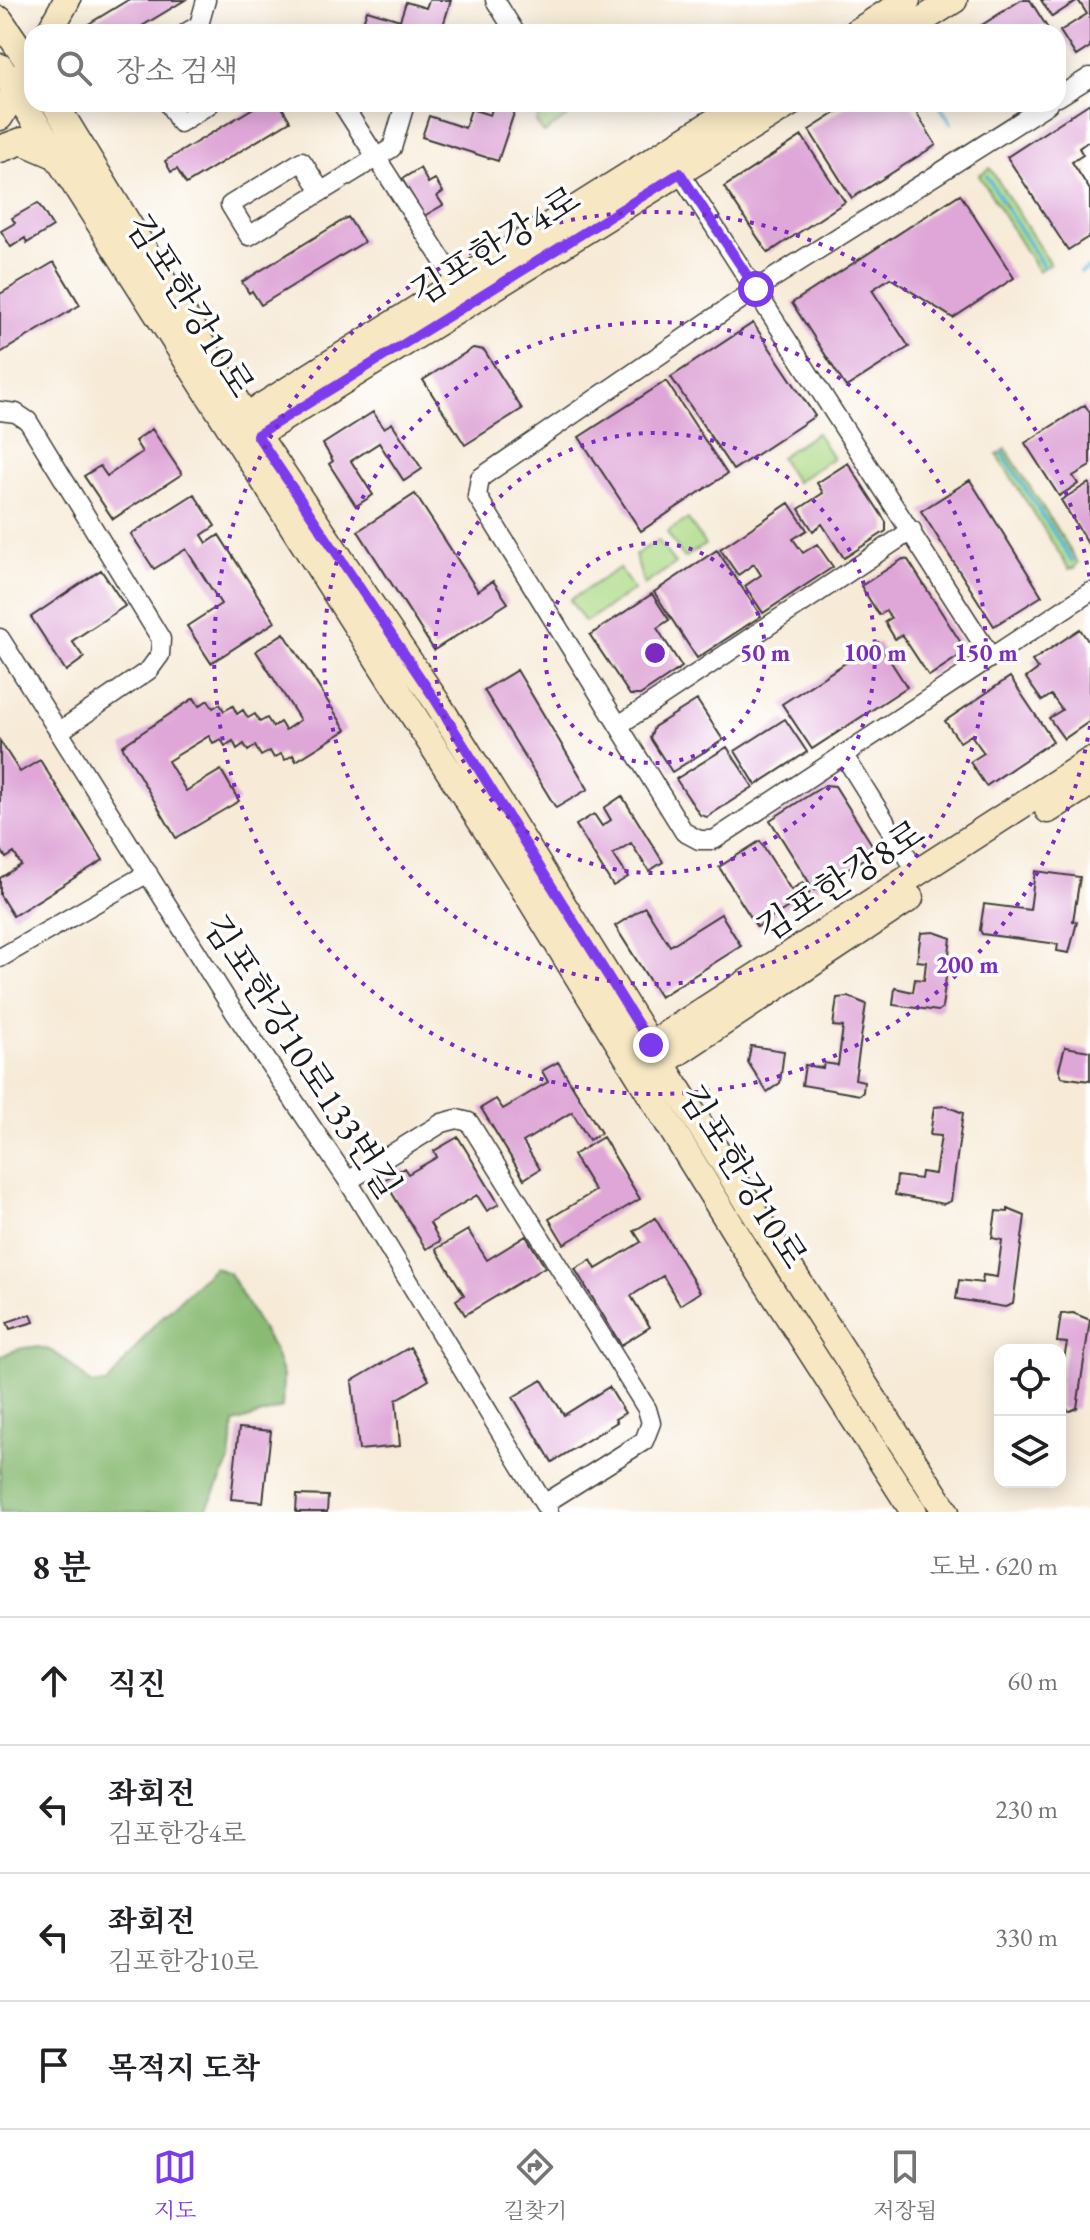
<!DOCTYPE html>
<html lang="ko">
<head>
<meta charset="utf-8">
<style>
	:root { --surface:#fff; --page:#f6f6f6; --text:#202124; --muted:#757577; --line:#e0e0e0; --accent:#7c3aed }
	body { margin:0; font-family:"EB Garamond","Noto Serif KR",serif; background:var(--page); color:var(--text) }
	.controls { position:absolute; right:24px; bottom:24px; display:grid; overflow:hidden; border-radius:16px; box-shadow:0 4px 20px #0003 }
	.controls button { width:72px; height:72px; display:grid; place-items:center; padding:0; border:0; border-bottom:2px solid var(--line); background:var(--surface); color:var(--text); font:40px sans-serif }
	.stop { position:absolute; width:24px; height:24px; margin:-18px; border:6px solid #7c3aed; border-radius:50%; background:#fff }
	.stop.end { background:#7c3aed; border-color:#fff; box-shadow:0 2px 8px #0008 }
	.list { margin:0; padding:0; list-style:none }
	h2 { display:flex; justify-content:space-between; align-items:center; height:104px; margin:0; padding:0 32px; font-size:34px }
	h2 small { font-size:26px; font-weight:400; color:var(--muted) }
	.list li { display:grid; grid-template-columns:52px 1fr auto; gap:24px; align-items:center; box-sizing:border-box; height:128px; padding:0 32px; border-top:2px solid var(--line) }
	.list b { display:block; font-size:30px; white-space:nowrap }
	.list p { margin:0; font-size:26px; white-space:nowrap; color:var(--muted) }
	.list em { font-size:26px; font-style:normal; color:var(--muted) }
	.icon { flex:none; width:44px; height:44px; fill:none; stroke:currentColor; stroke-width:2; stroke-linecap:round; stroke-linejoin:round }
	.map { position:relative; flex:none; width:1090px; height:1512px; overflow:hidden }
	.search { position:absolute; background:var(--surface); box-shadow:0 4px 20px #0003; left:24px; right:24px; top:24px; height:88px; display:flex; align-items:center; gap:20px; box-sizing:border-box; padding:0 28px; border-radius:24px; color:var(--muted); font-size:30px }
	.sheet { height:616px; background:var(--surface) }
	nav { display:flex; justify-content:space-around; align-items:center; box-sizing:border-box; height:112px; border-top:2px solid var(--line); background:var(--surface); font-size:22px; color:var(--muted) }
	nav a { display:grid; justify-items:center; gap:4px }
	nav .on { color:var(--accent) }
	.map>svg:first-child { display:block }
	.green { fill:#addb88; stroke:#647c52; stroke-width:2 }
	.forest { fill:#8abb74; stroke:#536c48; stroke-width:2 }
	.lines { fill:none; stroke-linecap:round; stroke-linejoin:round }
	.stream { stroke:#51b2cf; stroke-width:4 }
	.building { fill:#dfa7d8 }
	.street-casing { stroke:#3d3b38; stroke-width:21 }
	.secondary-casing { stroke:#3d3b38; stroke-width:29 }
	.street { stroke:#fff; stroke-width:18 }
	.secondary { stroke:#f7e8c3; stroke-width:26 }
	.route { stroke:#7c3aed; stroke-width:10 }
	.ring { fill:none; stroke:#7b2cbf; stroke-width:4; stroke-dasharray:4 8 }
	.labels { text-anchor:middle; stroke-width:7; stroke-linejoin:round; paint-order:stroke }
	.street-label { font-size:36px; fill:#1c1c1c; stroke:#fff }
	.centre { fill:#7b2cbf; stroke:#fff; stroke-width:4 }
	.ring-label { font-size:24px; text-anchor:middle; font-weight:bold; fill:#7b2cbf; stroke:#fff; stroke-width:7; stroke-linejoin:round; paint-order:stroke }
</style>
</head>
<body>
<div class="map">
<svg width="1090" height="1512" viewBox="0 0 1090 1512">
	<rect width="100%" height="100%" fill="#fff"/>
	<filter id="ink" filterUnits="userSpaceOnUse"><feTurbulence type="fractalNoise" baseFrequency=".0125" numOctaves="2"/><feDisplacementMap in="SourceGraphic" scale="16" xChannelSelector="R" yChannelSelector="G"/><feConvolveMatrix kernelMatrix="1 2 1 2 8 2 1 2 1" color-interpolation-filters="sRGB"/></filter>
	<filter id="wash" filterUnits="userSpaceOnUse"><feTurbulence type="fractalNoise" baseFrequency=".006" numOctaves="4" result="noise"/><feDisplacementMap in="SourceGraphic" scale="32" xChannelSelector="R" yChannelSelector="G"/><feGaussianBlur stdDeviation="1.8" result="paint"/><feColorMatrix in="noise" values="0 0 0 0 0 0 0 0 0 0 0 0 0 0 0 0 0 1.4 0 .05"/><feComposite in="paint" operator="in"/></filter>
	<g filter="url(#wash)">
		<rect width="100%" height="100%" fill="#f7ebd8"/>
		<path class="green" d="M543,104H579L581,107L544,133L536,122Z
			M990,168L1050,264L1045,267L986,176L1043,268L1038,271L979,175Z
			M817,433L833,458L796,482L780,457Z
			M1006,449L1078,563L1074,568L1069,569L997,455L1001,453L1072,561L1003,451Z
			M688,519L705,545L684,558L667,532Z
			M658,540L675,564L644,585L635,555Z
			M619,568L634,590L585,622L570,600Z"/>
		<path class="forest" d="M214,1267L229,1273L274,1350L283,1376L282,1408L234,1423L230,1461L205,1512H0V1357C43,1333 60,1355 91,1384H107L154,1325Z"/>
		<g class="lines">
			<path class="stream" d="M939,104L951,123
				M987,176L1003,202
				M1007,209L1044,267
				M1081,272L1090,267
				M1002,453L1072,561"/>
		</g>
		<g id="blocks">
			<path class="building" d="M128,0H185L132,32H85L82,28Z
				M429,0H451L441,32H360L367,10L400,20L406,2L426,8Z
				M1021,0H1030L1050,32H971Z
				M1041,0H1090V47L1076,56L1060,31L1087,14L1078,0L1052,17Z
				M1090,103V140L1079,148L1083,155L1072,162L1090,190V236L1068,250L1007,157Z
				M260,104H280L290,121L186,184L177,169L171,172L165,161Z
				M494,104H517L498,161L422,137L429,116L465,128L471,109L490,115Z
				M850,104H911L936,145L852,198L809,130Z
				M802,136L845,202L768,253L724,187Z
				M420,168L428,183L435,179L443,192L437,196L443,205L424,216L402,179Z
				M960,194L1014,278L953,318L890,278L872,290L909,347L846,387L792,303Z
				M38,203L53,227L27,243L25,238L11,247L1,231L15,223L12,218Z
				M348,217L364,242L261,305L252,291L249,293L242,282Z
				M54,262L80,305L0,353V294Z
				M753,323L815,416L733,470L671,377Z
				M473,348L484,350L522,409L465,445L423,380Z
				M666,381L727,474L641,531L579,437Z
				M1085,405L1090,413V466L1073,476L1078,484L1059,496L1025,443Z
				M373,412L384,428L392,423L422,469L404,481L379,443L351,461L373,495L356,506L329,464L333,461L323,444Z
				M152,429L182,474L113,519L84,476L100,466L107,476L142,452L135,441Z
				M848,463L886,522V531L844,558L822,524L813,531L799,509L823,493L817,483Z
				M970,480L1042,596L994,626L921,511Z
				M1089,483L1090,484V547L1061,500Z
				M194,494L215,526L202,535L207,543L219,535L275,622L211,663L187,626L221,604L186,549L154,569L131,534Z
				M415,494L478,591L493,581L508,603L434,650L358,531Z
				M789,503L807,530L793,539L803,553L817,544L833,567L763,613L745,586L761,575L754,564L738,575L720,549Z
				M717,550L761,616L697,658L654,592Z
				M903,559L908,560L963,646L959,656L929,676L902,635L895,639L885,622L891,618L886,611L879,615L861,586Z
				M101,570L125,606L72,641L84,658L66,671L31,617Z
				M652,594L669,620L657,628L682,667L640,695H630L590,635Z
				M1080,629L1090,644V721L1064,739L1049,718L1062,710L1051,695L1042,701L1026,678L1038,669L1032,661Z
				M284,633L346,730L296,761L293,755L285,760L281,754L274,758L270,751L261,756L255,746L248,751L244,744L237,749L233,741L225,746L221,739L213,743L209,736L168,761L186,791L221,770L239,801L176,838L122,746L194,698L199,706L208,700L213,708L220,704L224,711L233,706L237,714L243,710L248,718L255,714L260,722L267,718L273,727L280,722L285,730L300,720L256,651Z
				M878,642L907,687L812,749L782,704Z
				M517,670L588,789L556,808L484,690Z
				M1010,677L1053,741L986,786L970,762L984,753L971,735L960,742L945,721Z
				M697,700L723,740L672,772L650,738L654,727Z
				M785,719L807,752L756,785L735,751Z
				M0,741L20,772L40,760L103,860L13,916L0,895V878L21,865L14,853L6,858L0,848Z
				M727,747L753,787L707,817L700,815L676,779Z
				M825,785L835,786L876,851L814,890L770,820Z
				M622,796L663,862L649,871L631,843L613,854L628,877L613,886L576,825L594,814L602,826L611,820L604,808Z
				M760,841L791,890L803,882L810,893L757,927L719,867Z
				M1035,871L1080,877L1073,921L1077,922L1069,953L1057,951L1058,944L982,934L980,930L984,904L1030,910Z
				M645,907L670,946L721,914L741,946L660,997L615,926Z
				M934,932L951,938L942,1008L938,1011L893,1005L895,988L913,992L915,979L924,980L926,962L917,961L921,933Z
				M849,997L866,1004L855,1079L864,1081L863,1092L860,1095L802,1085L805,1065L823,1068L824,1063L838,1065L843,1027L833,1026L837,998Z
				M751,1046L784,1051L780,1083L767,1092L748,1062Z
				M1065,1047L1090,1051V1081L1062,1077L1059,1069Z
				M558,1062L601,1133L589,1140L572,1112L523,1142L540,1169L524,1179L481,1108L496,1099L503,1109L548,1082L542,1071Z
				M946,1106L963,1113L951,1201L944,1204L895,1195L897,1176L920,1179L921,1172L935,1174L941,1136L930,1135L934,1107Z
				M458,1137L499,1204L487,1211L477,1195L430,1223L440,1241L426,1249L384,1180L404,1168L408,1174L437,1157L434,1151Z
				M603,1137L640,1199L564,1244L549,1219L595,1191L573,1155Z
				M1008,1209L1025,1216L1013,1304L1005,1307L956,1299L959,1280L982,1283L983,1275L997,1277L1002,1240L992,1238L996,1211L1008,1212Z
				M655,1218L700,1292L680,1305L663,1276L631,1296L650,1327L621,1345L575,1269L591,1260L596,1269L641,1242L634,1231Z
				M468,1230L487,1260L526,1236L545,1267L465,1315L456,1300L464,1295L436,1249Z
				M1073,1313L1090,1320L1077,1408L1070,1411L1060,1408V1380L1067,1343L1057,1342L1061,1314Z
				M31,1314L34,1322L10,1329L7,1322Z
				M410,1347L429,1380L396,1400L400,1446L359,1450L352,1381Z
				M542,1380L564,1415L609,1387L625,1413L615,1419L617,1422L552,1462L513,1397Z
				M239,1428L271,1431L263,1502L231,1499Z
				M297,1495L328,1496L327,1512H296Z"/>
		</g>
	</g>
	<g filter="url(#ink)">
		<use href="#blocks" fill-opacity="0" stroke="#3d3b38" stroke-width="2"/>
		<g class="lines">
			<defs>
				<path id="street" d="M495,0L515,32
					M187,32L199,25L206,0
					M1058,97L1090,77
					M169,104L180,123L210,104
					M342,104L457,283
					M1048,104L756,289L480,478L477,496L684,832L699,840H714L1090,592
					M680,173L991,657
					M321,191L302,161L230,205L249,236L392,148L405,104
					M0,411L16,413L28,421L161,639L160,655L149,670L60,731
					M0,638L235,1013L348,1181L549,1512
					M619,725L912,530
					M845,757L917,872
					M0,958L148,873
					M348,1181L442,1123L457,1119L469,1122L647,1409L651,1423L644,1441L544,1504"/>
				<path id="secondary" d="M0,20L32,67
					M49,32L67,0
					M857,32L907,0
					M903,32L954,0
					M0,67L519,881L761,1274L914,1512
					M55,104L257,435L436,701L761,1223L946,1512
					M0,117L32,60
					M0,149L22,141L52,154
					M234,424L742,104
					M245,442L789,104
					M1048,810L1090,783
					M636,1054L1090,761
					M650,1071L910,898"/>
			</defs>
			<use href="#street" class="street-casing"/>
			<use href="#secondary" class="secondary-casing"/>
			<use href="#street" class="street"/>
			<use href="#secondary" class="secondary"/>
		</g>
	</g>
	<g class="lines" filter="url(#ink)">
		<path class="route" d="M651,1045L436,701L257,435L680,173L756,289"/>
	</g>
	<g class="ring">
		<circle cx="655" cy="653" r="110"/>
		<circle cx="655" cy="653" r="220"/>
		<circle cx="655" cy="653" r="331"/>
		<path d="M1090 726A441 441 0 1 1 1090 580"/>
	</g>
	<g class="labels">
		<g class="street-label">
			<text transform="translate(495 245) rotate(-32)" y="13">김포한강4로</text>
			<text transform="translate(191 305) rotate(58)" y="13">김포한강10로</text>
			<text transform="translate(840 880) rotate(-33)" y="13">김포한강8로</text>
			<text transform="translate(303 1056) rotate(57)" y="13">김포한강10로133번길</text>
			<text transform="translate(744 1176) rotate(58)" y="13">김포한강10로</text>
		</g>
	</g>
	<circle cx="655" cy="653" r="12" class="centre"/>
	<g class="ring-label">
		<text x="765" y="661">50 m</text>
		<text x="875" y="661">100 m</text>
		<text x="986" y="661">150 m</text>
		<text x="967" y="973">200 m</text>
	</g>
</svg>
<div class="controls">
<button><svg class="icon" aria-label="locate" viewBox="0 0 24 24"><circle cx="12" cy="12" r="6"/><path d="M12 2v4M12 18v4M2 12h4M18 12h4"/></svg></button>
<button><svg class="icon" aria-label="layers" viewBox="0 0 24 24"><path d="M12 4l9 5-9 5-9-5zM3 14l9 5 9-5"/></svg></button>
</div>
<div class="stop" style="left:756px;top:289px"></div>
<div class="stop end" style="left:651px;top:1045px"></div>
<div class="search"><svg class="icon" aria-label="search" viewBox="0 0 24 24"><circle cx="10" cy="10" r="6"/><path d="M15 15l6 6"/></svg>장소 검색</div>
</div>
<section class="sheet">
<h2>8 분<small>도보 · 620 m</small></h2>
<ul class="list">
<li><svg class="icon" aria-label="ahead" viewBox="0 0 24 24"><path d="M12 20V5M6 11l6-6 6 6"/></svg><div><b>직진</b></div><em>60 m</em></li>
<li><svg class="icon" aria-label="left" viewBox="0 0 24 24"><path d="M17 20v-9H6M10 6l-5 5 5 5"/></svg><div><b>좌회전</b><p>김포한강4로</p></div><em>230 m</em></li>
<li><svg class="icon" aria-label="left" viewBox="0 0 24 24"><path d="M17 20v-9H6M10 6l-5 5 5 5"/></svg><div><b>좌회전</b><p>김포한강10로</p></div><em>330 m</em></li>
<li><svg class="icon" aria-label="arrive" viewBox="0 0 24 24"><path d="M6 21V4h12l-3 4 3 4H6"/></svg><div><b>목적지 도착</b></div></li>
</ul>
</section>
<nav>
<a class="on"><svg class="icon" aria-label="map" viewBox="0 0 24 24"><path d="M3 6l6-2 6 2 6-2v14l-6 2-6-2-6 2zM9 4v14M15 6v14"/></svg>지도</a>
<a><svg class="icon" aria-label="directions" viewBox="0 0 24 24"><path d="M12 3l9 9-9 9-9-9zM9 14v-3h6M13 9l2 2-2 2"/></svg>길찾기</a>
<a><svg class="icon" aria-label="saved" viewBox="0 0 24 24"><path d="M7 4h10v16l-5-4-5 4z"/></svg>저장됨</a>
</nav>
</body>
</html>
